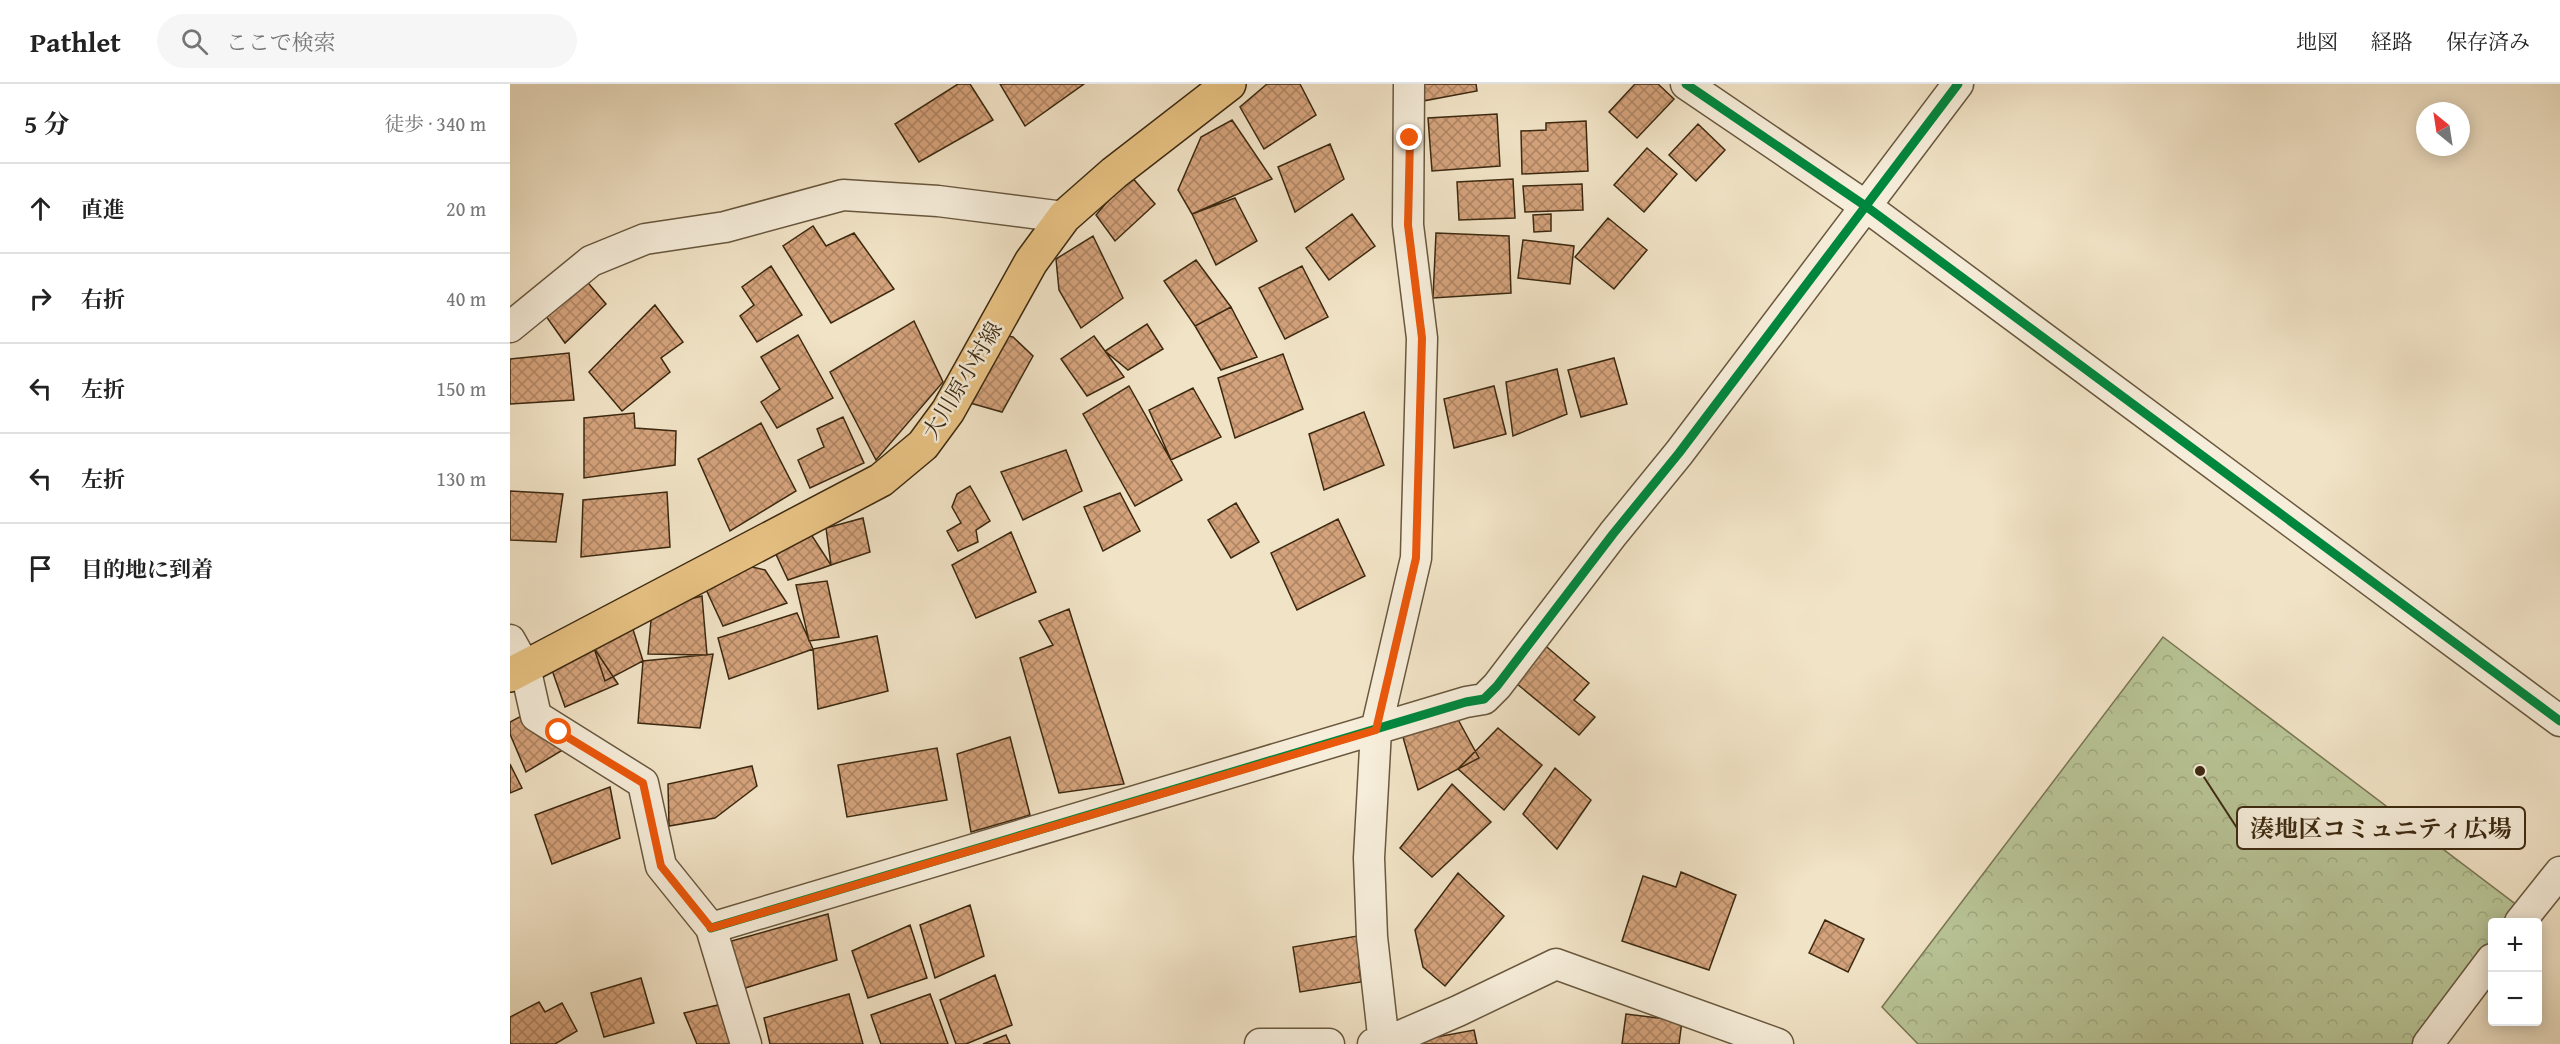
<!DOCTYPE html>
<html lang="ja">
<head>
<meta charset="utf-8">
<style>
	:root { --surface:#fff; --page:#f6f6f6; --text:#222; --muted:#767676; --line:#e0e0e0 }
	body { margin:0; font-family:"Gentium Book Plus","Noto Serif JP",serif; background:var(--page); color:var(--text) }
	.controls { position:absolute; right:18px; bottom:18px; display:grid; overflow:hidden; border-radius:6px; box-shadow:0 3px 15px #0003 }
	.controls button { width:54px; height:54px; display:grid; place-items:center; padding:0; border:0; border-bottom:2px solid var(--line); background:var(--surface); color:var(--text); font:30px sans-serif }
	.compass { position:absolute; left:1906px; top:18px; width:54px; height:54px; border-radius:50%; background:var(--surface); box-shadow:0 3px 15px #0003; rotate:330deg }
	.stop { position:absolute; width:18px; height:18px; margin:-14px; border:4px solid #ea580c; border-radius:50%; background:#fff }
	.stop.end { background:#ea580c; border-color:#fff; box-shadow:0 2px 6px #0008 }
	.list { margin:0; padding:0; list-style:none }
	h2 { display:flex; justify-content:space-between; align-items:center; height:78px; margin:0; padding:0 24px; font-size:26px }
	h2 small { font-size:20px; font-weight:400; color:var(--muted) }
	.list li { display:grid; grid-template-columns:39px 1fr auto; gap:18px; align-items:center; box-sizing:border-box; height:90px; padding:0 24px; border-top:2px solid var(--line) }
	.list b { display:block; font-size:22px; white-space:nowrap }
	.list em { font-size:20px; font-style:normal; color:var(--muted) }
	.icon { flex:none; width:33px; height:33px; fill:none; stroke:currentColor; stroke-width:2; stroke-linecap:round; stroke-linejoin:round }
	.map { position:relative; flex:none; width:2050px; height:960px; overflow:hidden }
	header { display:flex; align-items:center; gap:36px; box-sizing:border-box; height:84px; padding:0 30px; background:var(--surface); border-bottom:2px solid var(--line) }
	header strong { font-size:28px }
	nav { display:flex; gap:33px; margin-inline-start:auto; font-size:21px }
	.search { width:420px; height:54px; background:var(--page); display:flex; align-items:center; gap:15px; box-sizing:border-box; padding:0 21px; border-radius:33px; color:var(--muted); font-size:22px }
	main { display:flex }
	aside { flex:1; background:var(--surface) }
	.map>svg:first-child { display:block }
	.park { fill:url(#park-crowns); stroke:#7a7653; stroke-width:1.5 }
	.building { fill:url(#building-cross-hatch); stroke:#3c2910; stroke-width:1.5 }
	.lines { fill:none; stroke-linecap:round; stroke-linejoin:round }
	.minor-casing { stroke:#69583e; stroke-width:33 }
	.major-casing { stroke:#3c2910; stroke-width:36 }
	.minor { stroke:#f6edda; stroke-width:30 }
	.major { stroke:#e8c283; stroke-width:33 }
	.cycleway-casing { stroke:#f6edda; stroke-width:13 }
	.cycleway { stroke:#00873e; stroke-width:9 }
	.route { stroke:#ea580c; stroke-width:8 }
	.labels { text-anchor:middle; stroke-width:5; stroke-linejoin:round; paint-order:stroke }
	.street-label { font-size:22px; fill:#3c2910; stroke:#f6edda }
	.leader { fill:none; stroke:#3c2910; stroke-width:2 }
	.callout-dot { fill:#3c2910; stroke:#f6edda; stroke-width:2 }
	.callout { fill:#f6edda; stroke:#3c2910; stroke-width:2 }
	.callout-label { font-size:24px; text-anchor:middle; font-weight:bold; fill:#3c2910 }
</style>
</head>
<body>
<header>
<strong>Pathlet</strong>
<div class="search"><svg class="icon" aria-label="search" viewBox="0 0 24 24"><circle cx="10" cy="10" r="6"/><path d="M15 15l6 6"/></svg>ここで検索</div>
<nav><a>地図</a><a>経路</a><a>保存済み</a></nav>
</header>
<main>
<aside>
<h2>5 分<small>徒歩 · 340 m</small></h2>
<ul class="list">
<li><svg class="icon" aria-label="ahead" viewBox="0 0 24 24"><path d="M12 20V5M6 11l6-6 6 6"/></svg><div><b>直進</b></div><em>20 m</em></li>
<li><svg class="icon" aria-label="right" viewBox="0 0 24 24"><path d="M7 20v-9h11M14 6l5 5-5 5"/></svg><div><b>右折</b></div><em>40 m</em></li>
<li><svg class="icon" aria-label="left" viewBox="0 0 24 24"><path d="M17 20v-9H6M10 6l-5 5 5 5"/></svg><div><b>左折</b></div><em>150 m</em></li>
<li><svg class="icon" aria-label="left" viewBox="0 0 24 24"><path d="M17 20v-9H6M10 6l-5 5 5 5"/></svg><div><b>左折</b></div><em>130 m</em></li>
<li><svg class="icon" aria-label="arrive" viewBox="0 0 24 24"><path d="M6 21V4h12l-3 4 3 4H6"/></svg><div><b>目的地に到着</b></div></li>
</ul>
</aside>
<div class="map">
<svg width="2050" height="960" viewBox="0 0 2050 960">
	<defs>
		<pattern id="park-crowns" width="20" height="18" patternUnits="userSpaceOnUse" patternTransform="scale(1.5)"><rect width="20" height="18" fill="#b8c496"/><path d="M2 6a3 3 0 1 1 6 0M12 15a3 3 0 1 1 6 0" fill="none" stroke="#9fa880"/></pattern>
		<pattern id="building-cross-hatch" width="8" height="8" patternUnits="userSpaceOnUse" patternTransform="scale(1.5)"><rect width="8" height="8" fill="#d4a27b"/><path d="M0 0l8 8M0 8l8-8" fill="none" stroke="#ad8463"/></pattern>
	</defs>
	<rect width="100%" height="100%" fill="#f1e3c6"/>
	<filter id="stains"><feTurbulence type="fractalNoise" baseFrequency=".00333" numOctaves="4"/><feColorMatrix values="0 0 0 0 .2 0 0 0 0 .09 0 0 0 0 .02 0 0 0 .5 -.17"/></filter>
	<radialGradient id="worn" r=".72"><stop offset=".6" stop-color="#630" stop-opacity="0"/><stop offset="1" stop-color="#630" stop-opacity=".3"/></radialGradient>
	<path class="park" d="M1653,553L2008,822L1995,838H1982V855L1902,960H1408L1372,923Z"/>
	<path class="building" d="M448,0H460L483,36L409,78L385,40Z
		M490,0H574L515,42Z
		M757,0H790L806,31L754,65L730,23Z
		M910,0H966L967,7L913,17Z
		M1125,0H1148L1164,15L1127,54L1099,28Z
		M987,30L990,82L922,87L918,34Z
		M722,36L762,95L682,130L668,106L691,53Z
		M1076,37L1078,87L1012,90L1011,47L1036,46V39Z
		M1188,40L1215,66L1186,97L1159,71Z
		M820,60L834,95L785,128L768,83Z
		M1137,64L1167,90L1134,128L1104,101Z
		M620,91L645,120L605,157L586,131Z
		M1003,95L1005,134L949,136L947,98Z
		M1072,100L1073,126L1015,128L1013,102Z
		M725,114L747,157L706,181L682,130Z
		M842,130L865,162L819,196L796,164Z
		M1041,130V147L1024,148L1023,131Z
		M1098,134L1137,166L1104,205L1065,173Z
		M303,142L316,162L344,149L384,205L321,239L273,162Z
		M926,149L999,152L1001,209L923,214Z
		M583,152L613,214L571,244L549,206L546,175Z
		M1013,156L1064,162L1060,200L1008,194Z
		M686,176L721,223L685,242L654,197Z
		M261,182L292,231L247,258L230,232L244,221L232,203Z
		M792,182L818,233L775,255L749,204Z
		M74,194L96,220L55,259L33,228Z
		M145,221L173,258L151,274L160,288L112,327L79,288Z
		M721,223L747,273L711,286L685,242Z
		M404,237L433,298L366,376L320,288Z
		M637,240L653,265L618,286L595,267Z
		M486,250L503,253L523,272L492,328L453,317Z
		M288,251L323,314L267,344L251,318L270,305L251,273Z
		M584,252L614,293L577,312L551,275Z
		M59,269L64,316L0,320V275Z
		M773,270L793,325L725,354L708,294Z
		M1104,274L1117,320L1071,333L1058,286Z
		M1047,285L1057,330L1003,352L996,298Z
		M619,302L672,396L625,422L573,330Z
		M984,302L996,350L944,364L934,315Z
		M683,304L711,353L661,376L639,326Z
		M854,328L874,381L814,406L799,350Z
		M124,329L125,344L166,347L165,381L74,394V334Z
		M333,333L354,379L300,404L288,376L314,363L307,345Z
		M251,339L286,407L220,447L188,375Z
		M556,366L572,407L513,436L491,388Z
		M460,402L480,437L466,446L468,458L448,467L437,447L451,439L442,423L447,410Z
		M0,407L53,410L46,458L0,456Z
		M157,408L160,463L71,473L73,416Z
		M610,409L630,447L593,467L574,423Z
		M726,419L749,458L721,474L698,436Z
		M353,434L360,468L321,481L316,444Z
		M828,435L855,492L787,526L761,469Z
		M293,438L321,481L278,496L263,464Z
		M501,448L526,508L466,534L442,481Z
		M230,480L255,486L277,519L213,542L194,501Z
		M317,497L329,553L299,557L286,501Z
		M192,512L197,571L138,570L142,525Z
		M559,525L614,700L549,709L510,574L543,561L529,537Z
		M287,529L303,565L219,595L208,554Z
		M120,536L133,577L95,597L84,564Z
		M367,552L378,607L308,625L303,565Z
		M1031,558L1079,599L1064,616L1085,633L1069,651L1001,595Z
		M84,564L108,600L55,623L42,586Z
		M203,570L190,644L128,639L133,577Z
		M30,622L56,664L16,688L0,650V638Z
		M945,630L969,674L908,706L891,646Z
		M988,644L1032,681L994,726L948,685Z
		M500,653L520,731L461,748L447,670Z
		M427,664L437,716L337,733L328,681Z
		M0,680L12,704L0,709Z
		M242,682L247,702L205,734L159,742L158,700Z
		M1045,684L1081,716L1047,765L1013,730Z
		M942,700L981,738L922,793L890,764Z
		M100,703L110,754L42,780L25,731Z
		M1171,788L1226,811L1199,886L1112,857L1133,792L1166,803Z
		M948,789L994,832L935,902L913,883L905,846Z
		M460,821L474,872L425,894L410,841Z
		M318,830L327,876L232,905L218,858Z
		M1315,836L1354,855L1338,888L1299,869Z
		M400,841L417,894L358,914L342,867Z
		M853,851L858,880L849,882L851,898L790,908L783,863Z
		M485,891L502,941L456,960H446L430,916Z
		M131,894L144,939L94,953L81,909Z
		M339,910L353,960H260L254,934Z
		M420,910L438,960H371L361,931Z
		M29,918L35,928L52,919L67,947L45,960H0V933Z
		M208,921L223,960H187L174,929Z
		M1116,930L1172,937L1169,960H1112Z
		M964,946L967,960H911L910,956Z
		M496,951L500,960H473Z"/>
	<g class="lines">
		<defs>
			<path id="minor" d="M1176,0L1357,123L2050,637
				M0,243L81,177L135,155L215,143L333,111L428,117L554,133
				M0,556L15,583L26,632L133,699L151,782L201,844L236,960
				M2010,838L2050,788
				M201,844L956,618L974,615L987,602L1103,450L1169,369L1448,0
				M750,960H819
				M863,960L874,959L948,927L1046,880L1268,960
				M874,960L862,853L859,774L866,646L906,474L912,254L898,141L899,0
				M1918,960L1982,875"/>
			<path id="major" d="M0,591L371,396L413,361L438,327L521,178L554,133L604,89L719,0"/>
		</defs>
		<use href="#minor" class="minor-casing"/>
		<use href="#major" class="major-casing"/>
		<use href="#minor" class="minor"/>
		<use href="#major" class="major"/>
		<defs>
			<path id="cycleway" d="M1176,0L1357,123L2050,637
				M201,844L956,618L974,615L987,602L1103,450L1169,369L1448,0"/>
		</defs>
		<use href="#cycleway" class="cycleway-casing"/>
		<use href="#cycleway" class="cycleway"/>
	</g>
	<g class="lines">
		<path class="route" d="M49,648L133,699L151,782L201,844L866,646L906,474L912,254L898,141L900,54"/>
	</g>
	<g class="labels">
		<g class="street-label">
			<text transform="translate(452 296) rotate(-59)" y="8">大川原小村線</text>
		</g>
	</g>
	<path class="leader" d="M1690 687L1727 744"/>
	<circle class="callout-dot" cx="1690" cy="687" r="6"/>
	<rect class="callout" x="1727" y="723" width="288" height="42" rx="6"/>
	<g class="callout-label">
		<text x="1871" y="753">湊地区コミュニティ広場</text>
	</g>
	<rect width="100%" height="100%" filter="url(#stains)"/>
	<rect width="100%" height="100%" fill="url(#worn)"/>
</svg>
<div class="controls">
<button>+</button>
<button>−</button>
</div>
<svg class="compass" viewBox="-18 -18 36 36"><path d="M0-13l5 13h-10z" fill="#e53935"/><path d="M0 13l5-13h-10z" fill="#767676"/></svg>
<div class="stop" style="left:49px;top:648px"></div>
<div class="stop end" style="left:900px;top:54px"></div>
</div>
</main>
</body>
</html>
